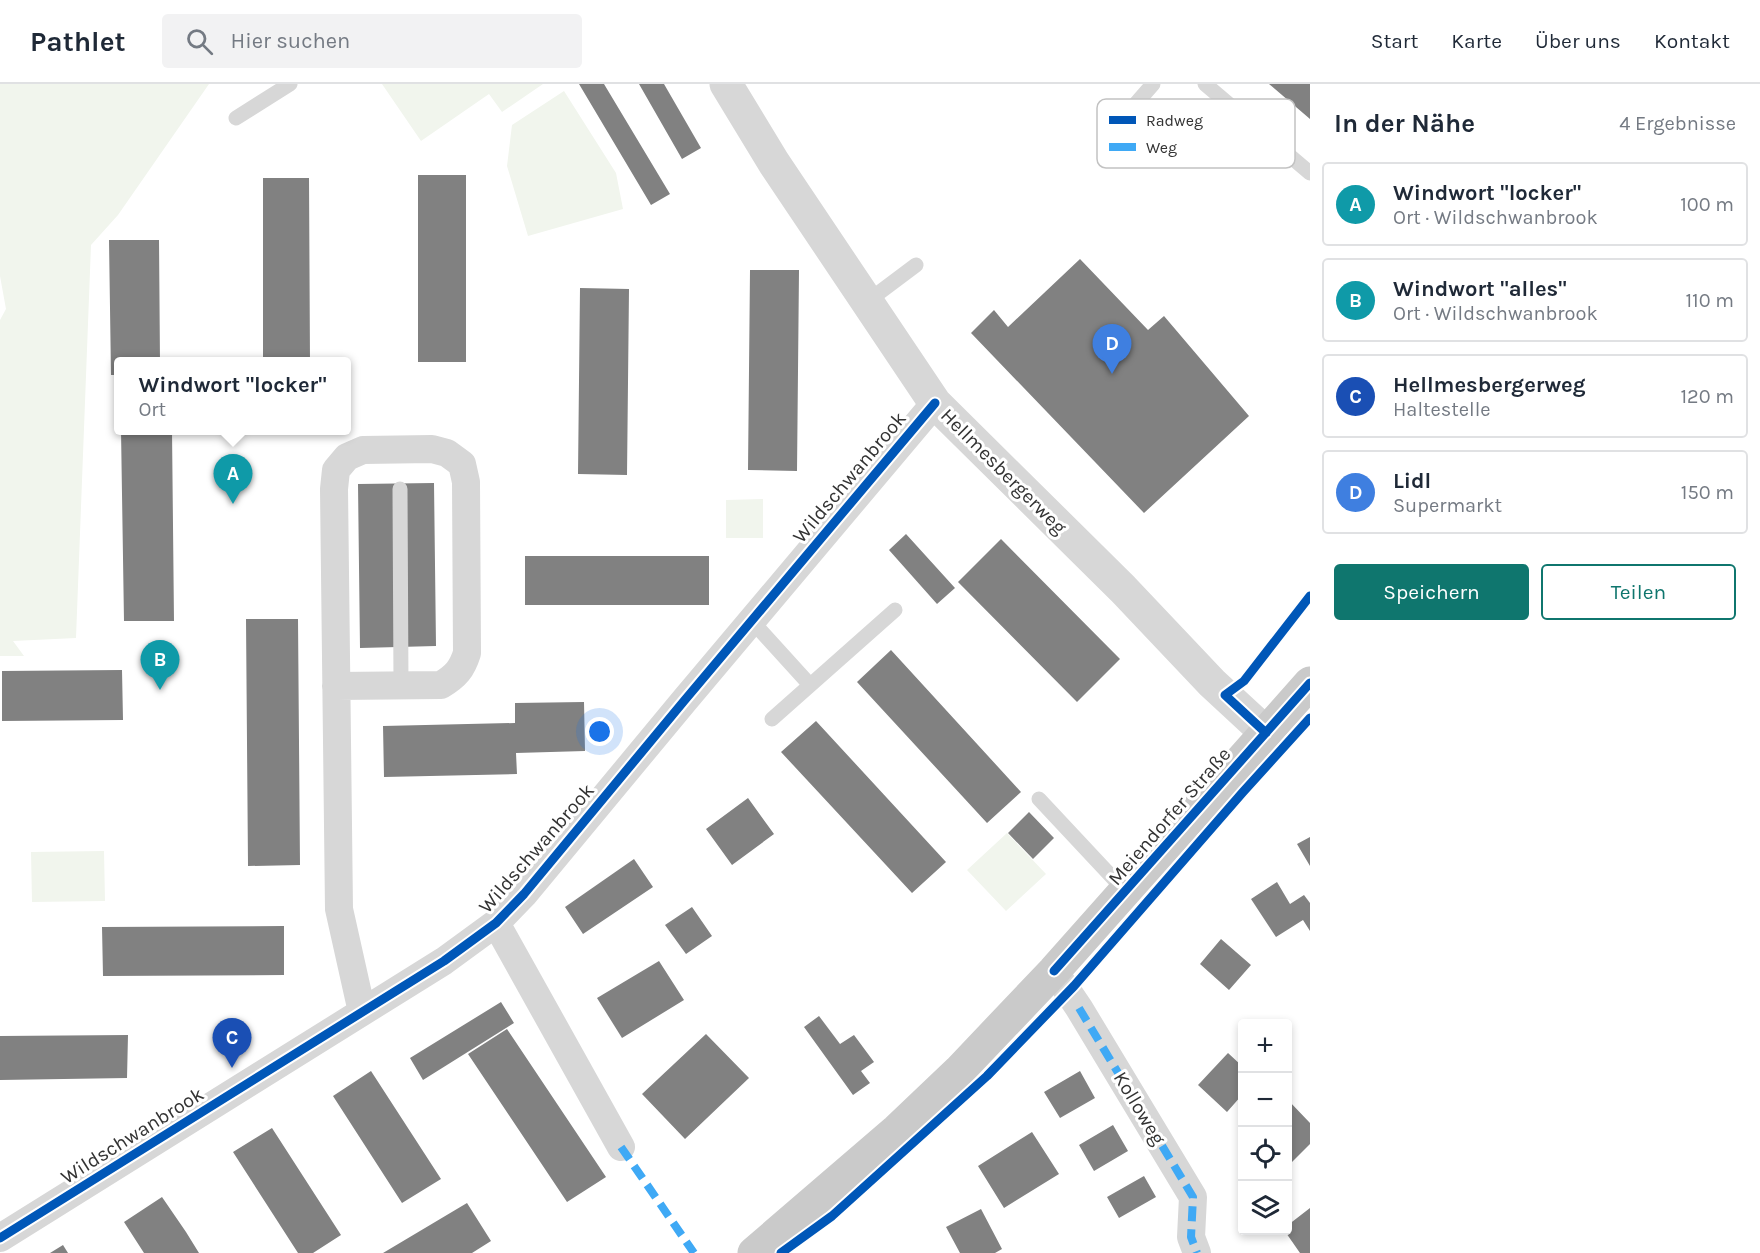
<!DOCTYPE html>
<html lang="de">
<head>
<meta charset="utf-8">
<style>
	:root { --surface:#fff; --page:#f2f2f3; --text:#1f2937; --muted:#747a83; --line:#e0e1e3; --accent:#0f766e }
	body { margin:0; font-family:Karla,sans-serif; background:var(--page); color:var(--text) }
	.controls { position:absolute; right:18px; bottom:18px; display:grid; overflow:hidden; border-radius:6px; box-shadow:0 3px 9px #0003 }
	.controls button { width:54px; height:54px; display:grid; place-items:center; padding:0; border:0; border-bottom:2px solid var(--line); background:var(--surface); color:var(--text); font:30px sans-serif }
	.you { position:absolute; left:600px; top:648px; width:21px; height:21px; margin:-15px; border:4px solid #fff; border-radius:50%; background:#1a73e8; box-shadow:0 0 0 9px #1a73e833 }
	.badge { display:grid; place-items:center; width:39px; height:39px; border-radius:50%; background:var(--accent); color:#fff; font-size:20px; font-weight:700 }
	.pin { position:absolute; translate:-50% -50px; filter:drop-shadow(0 2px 3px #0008) }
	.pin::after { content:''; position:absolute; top:32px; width:21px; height:18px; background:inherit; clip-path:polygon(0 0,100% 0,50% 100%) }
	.popup { position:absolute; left:114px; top:273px; width:237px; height:78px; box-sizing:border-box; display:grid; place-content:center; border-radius:6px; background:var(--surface); filter:drop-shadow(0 2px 4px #0005); font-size:20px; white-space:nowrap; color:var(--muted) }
	.popup b { font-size:22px; color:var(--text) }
	.popup::after { content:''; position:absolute; left:50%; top:100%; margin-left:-12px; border:12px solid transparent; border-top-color:var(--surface) }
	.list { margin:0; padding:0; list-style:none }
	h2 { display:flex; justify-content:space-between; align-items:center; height:78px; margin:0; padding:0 24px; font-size:26px }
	h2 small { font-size:20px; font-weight:400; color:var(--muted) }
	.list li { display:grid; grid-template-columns:39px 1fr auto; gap:18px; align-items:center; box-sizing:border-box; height:84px; margin:0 12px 12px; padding:0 12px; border:2px solid var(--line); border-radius:6px }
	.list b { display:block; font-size:22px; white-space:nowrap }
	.list p { margin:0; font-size:20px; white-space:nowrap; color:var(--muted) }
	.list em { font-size:20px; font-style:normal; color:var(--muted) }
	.actions { display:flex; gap:12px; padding:18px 24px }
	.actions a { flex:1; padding:14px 0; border:2px solid var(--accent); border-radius:6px; text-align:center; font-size:21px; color:var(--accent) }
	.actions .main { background:var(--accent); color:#fff }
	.icon { flex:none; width:33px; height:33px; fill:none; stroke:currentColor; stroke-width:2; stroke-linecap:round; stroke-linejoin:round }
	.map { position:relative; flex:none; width:1310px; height:1169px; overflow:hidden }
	header { display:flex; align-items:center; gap:36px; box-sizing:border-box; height:84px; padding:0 30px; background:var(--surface); border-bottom:2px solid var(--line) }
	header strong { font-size:28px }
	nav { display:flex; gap:33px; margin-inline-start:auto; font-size:21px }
	.search { width:420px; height:54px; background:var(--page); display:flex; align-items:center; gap:15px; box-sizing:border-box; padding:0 21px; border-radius:6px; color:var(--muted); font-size:22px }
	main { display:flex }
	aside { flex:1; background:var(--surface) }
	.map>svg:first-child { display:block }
	.green { fill:#f1f5ed }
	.building { fill:#818181 }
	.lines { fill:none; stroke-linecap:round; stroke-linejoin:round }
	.service { stroke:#d7d7d7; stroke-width:15 }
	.minor { stroke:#d7d7d7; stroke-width:28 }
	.tertiary { stroke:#d7d7d7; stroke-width:33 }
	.primary { stroke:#cacaca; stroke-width:33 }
	.quiet { stroke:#3fa9f5; stroke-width:8; stroke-dasharray:15 8; stroke-linecap:butt }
	.cycleway-casing { stroke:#fff; stroke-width:13 }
	.cycleway { stroke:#0057b8; stroke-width:9 }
	.labels { text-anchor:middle; stroke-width:6; stroke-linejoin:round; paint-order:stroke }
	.street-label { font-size:20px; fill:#333; stroke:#fff }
	.key { fill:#fff; stroke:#c2c2c2; stroke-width:1.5 }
	.key-label { font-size:16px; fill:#333 }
</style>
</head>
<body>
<header>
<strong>Pathlet</strong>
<div class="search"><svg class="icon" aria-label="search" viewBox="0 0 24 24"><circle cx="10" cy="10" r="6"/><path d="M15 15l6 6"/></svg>Hier suchen</div>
<nav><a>Start</a><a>Karte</a><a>Über uns</a><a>Kontakt</a></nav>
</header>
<main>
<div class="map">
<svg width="1310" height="1169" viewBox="0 0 1310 1169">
	<rect width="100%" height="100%" fill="#fff"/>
	<path class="green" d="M0,0H209L118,131L91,161L76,554L13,557L24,572H0V236L6,225L0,192Z
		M382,0H543L502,28L489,10L421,57Z
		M564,7L616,89L623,125L528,152L507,82L512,41Z
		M763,415V454H726V416Z
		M1007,749L1046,790L1006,827L967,786Z
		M104,767L105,817L32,818L31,768Z"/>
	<path class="building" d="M579,0H604L670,110L651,121Z
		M639,0H664L701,64L682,75Z
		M1269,0H1310V35Z
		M418,91H466V278H418Z
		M263,94H309L310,278H263Z
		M109,156H159L160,278H119V291H111Z
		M1080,175L1148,246L1164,232L1249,332L1144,429L971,249L994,226L1008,243Z
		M750,186H799L797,387L748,386Z
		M580,204L629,205L627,391L578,390Z
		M121,346H172L174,537H124Z
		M434,399L436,562L360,564L358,400Z
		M906,450L955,504L937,520L889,466Z
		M1001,455L1120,575L1077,618L958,498Z
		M525,472H709V521H525Z
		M246,535H298L300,781L248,782Z
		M891,566L1021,708L987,739L857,598Z
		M122,586L123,636L2,637V587Z
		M584,618L585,667L516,669L517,690L384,693L383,642L515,639V619Z
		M816,637L946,778L912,809L781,668Z
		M748,714L774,750L732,781L706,745Z
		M1029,728L1054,754L1033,775L1008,749Z
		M1310,753V782L1297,760Z
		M634,775L653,803L583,850L565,823Z
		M1277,798L1290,820L1304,811L1310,819V847L1303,836L1276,853L1251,815Z
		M692,823L712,852L686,870L665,841Z
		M284,842V891L103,892L102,843Z
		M1221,855L1251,881L1229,906L1200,880Z
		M659,877L684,916L622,954L597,914Z
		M501,918L514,939L423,996L410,974Z
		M819,932L840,960L854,951L874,978L861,987L870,999L853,1011L804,943Z
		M507,945L606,1093L567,1118L468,970Z
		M706,950L749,994L685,1055L642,1010Z
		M128,951L127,994L0,996V952Z
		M1228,969L1242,982V1011L1227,1028L1198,1001Z
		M371,987L441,1095L402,1119L333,1012Z
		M1080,987L1095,1014L1060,1034L1044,1008Z
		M1288,1016L1310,1039V1060L1290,1080L1288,1077Z
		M1113,1041L1128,1067L1094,1087L1079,1061Z
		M272,1044L341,1151L313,1169H298L233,1068Z
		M1032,1048L1059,1090L1004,1124L978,1082Z
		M1144,1092L1156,1113L1119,1134L1107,1113Z
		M162,1113L186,1148L199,1169H144L124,1138Z
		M467,1119L491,1157L472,1169H383Z
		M1310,1124V1169H1300L1284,1146H1288V1141Z
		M981,1125L1002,1165L995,1169H960L946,1143Z
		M63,1161L68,1169H50Z"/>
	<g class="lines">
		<path class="service" d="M1205,0L1310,89
			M236,34L290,0
			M1119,39L1153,0
			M868,217L916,181
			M400,405L401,601
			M751,536L810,601
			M772,635L895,526
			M1039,715L1126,808"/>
		<path class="minor" d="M336,602L441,601C456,592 462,585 467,569L466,398L462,380L447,369L432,365L363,366L347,373L336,386L334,405L339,825L362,928
			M496,839L621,1063
			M1054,887L1079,924L1193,1113L1191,1153L1197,1169
			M0,1154L444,877L496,839L524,810L684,617L935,319"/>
		<path class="tertiary" d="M726,0L774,79L935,319L1123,505L1212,599L1266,649"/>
		<path class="primary" d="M754,1169L897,1046L959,987L1054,887L1310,599"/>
		<path class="quiet" d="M1079,924L1193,1113L1191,1153L1197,1169
			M621,1063L694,1169"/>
		<defs>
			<path id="cycleway" d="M1266,649L1225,611L1244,597L1310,512
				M1054,887L1310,599
				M0,1154L444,877L496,839L524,810L684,617L935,319
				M781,1169L832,1132L987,992L1074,902L1243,708L1310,634"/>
		</defs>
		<use href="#cycleway" class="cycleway-casing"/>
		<use href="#cycleway" class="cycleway"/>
	</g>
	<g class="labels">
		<g class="street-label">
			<text transform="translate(1004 387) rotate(45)" y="7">Hellmesbergerweg</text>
			<text transform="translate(849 393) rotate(-50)" y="7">Wildschwanbrook</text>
			<text transform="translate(1169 732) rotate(-49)" y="7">Meiendorfer Straße</text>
			<text transform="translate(536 764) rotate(-49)" y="7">Wildschwanbrook</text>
			<text transform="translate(1140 1024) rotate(59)" y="7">Kolloweg</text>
			<text transform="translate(132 1051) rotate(-32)" y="7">Wildschwanbrook</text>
		</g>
	</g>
	<rect x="1097" y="15" width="198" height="69" rx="9" class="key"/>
	<rect x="1109" y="32" width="27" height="8" fill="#0057b8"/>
	<rect x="1109" y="59" width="27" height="8" fill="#3fa9f5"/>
	<g class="key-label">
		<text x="1146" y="42">Radweg</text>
		<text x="1146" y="69">Weg</text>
	</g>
</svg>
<div class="controls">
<button>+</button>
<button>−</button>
<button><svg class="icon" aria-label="locate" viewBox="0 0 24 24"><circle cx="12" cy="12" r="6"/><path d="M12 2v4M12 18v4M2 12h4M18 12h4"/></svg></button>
<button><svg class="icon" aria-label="layers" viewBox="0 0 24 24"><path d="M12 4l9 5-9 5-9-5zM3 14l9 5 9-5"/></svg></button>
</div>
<div class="you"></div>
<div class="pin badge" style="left:233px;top:420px;background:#0f9aa8">A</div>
<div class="popup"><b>Windwort &quot;locker&quot;</b>Ort</div>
<div class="pin badge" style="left:160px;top:606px;background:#0f9aa8">B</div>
<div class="pin badge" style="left:232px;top:984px;background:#1a4fb4">C</div>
<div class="pin badge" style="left:1112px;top:290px;background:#3f7fe0">D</div>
</div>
<aside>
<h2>In der Nähe<small>4 Ergebnisse</small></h2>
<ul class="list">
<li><span class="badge" style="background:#0f9aa8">A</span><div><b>Windwort &quot;locker&quot;</b><p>Ort · Wildschwanbrook</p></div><em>100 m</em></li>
<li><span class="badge" style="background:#0f9aa8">B</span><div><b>Windwort &quot;alles&quot;</b><p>Ort · Wildschwanbrook</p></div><em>110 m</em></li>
<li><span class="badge" style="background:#1a4fb4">C</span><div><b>Hellmesbergerweg</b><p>Haltestelle</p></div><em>120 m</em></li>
<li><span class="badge" style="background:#3f7fe0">D</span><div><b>Lidl</b><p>Supermarkt</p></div><em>150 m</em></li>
</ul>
<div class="actions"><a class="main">Speichern</a><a>Teilen</a></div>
</aside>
</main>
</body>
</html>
